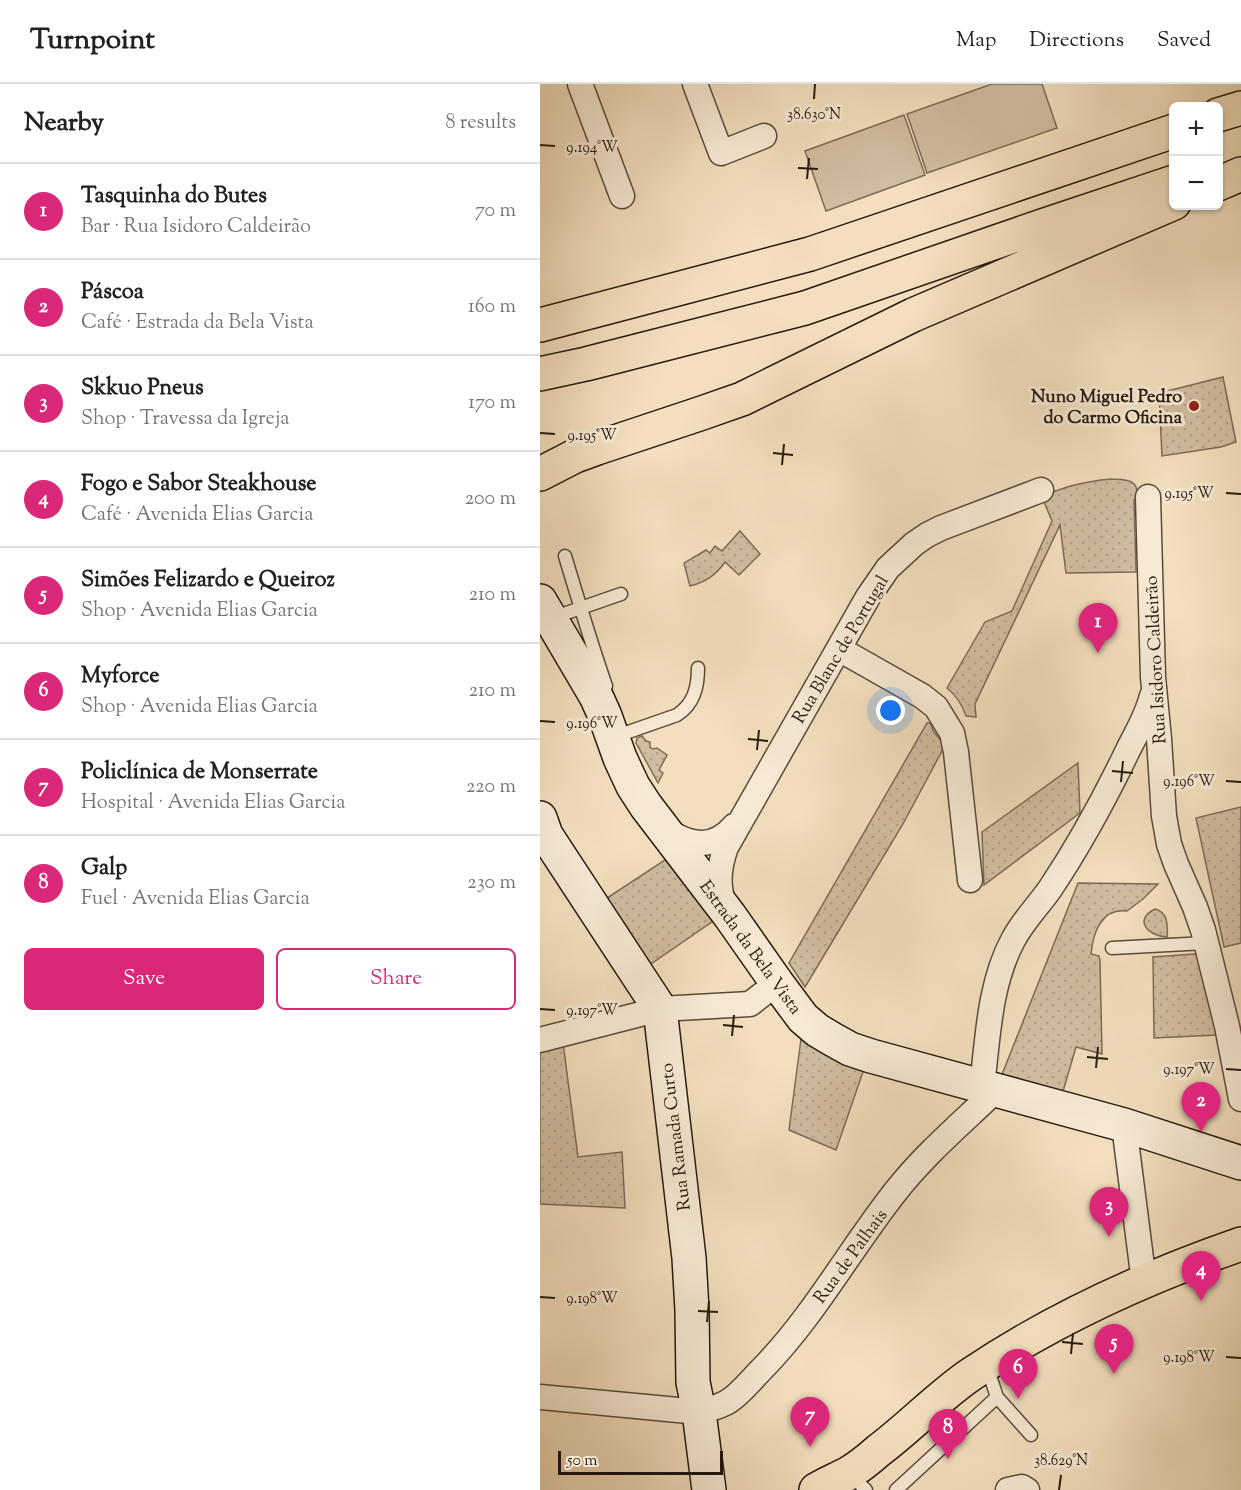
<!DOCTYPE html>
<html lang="en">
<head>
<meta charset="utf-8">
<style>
	:root { --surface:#fff; --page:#f2f2f2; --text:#222; --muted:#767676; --line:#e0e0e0; --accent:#db2777 }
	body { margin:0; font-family:"Sorts Mill Goudy",serif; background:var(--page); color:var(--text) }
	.controls { position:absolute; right:18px; top:18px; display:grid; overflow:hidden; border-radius:9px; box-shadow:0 2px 4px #0004 }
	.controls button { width:54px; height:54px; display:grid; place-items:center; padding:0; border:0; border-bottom:2px solid var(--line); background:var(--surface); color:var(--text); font:30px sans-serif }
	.scale { position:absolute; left:18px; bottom:15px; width:165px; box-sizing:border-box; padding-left:6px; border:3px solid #27190e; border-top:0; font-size:16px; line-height:21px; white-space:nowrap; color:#27190e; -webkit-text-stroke:4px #f7ead5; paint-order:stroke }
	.you { position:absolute; left:351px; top:627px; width:21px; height:21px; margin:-15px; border:4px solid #fff; border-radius:50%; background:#1a73e8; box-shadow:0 0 0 9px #1a73e833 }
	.badge { display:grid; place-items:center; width:39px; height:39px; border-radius:50%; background:var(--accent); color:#fff; font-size:20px; font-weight:700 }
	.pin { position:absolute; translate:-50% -50px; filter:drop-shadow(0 2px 3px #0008) }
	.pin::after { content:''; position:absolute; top:32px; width:21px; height:18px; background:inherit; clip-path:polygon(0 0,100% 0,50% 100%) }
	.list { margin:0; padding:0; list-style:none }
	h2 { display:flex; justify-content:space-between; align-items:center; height:78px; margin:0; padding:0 24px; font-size:26px }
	h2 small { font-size:20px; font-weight:400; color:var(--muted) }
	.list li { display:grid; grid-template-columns:39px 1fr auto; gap:18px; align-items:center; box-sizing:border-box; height:96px; padding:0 24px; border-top:2px solid var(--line) }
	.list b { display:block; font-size:22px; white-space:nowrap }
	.list p { margin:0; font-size:20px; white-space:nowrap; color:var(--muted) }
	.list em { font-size:20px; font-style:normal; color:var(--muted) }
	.actions { display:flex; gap:12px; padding:18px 24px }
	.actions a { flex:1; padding:14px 0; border:2px solid var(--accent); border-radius:9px; text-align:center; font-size:21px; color:var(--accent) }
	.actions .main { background:var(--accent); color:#fff }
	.map { position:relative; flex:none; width:701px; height:1406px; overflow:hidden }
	header { display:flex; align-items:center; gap:36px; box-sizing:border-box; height:84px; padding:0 30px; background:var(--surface); border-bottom:2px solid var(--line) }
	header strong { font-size:28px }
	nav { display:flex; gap:33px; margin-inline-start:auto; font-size:21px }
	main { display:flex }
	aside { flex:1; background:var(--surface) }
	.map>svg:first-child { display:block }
	.green { fill:url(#green-dots); stroke:#7c6b57; stroke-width:1.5 }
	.pitch { fill:#d0bda0; stroke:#7c6b57; stroke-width:1.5 }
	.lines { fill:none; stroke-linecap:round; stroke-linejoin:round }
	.lane-casing { stroke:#5a4a3a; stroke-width:15 }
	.street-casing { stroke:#5a4a3a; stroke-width:27 }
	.secondary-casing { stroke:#27190e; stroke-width:36 }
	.primary-casing { stroke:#27190e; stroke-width:36 }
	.highway-casing { stroke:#27190e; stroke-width:36 }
	.lane { stroke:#f7ead5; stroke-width:12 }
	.street { stroke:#f7ead5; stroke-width:24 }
	.secondary { stroke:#f7ead5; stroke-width:33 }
	.primary { stroke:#f3dfbe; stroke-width:33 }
	.highway { stroke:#f3dfbe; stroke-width:33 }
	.ticks { fill:none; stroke:#27190e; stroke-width:2 }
	.poi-dot { fill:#8f2418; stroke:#f7ead5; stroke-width:2 }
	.labels { text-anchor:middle; stroke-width:6; stroke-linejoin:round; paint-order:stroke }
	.poi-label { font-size:18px; font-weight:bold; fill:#27190e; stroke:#f7ead5; text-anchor:end }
	.street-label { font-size:18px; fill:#27190e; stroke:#f7ead5 }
	.ticks-label { font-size:15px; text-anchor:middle; fill:#27190e; stroke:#f7ead5; stroke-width:6; stroke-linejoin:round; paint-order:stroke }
</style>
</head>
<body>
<header>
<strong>Turnpoint</strong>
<nav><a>Map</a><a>Directions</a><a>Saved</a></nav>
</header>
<main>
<aside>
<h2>Nearby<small>8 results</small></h2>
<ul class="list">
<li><span class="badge">1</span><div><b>Tasquinha do Butes</b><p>Bar · Rua Isidoro Caldeirão</p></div><em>70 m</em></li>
<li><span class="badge">2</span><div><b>Páscoa</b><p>Café · Estrada da Bela Vista</p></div><em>160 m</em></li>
<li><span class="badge">3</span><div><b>Skkuo Pneus</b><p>Shop · Travessa da Igreja</p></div><em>170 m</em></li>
<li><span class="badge">4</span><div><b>Fogo e Sabor Steakhouse</b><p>Café · Avenida Elias Garcia</p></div><em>200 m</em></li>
<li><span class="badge">5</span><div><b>Simões Felizardo e Queiroz</b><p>Shop · Avenida Elias Garcia</p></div><em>210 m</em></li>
<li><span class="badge">6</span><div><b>Myforce</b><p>Shop · Avenida Elias Garcia</p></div><em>210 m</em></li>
<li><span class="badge">7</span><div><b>Policlínica de Monserrate</b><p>Hospital · Avenida Elias Garcia</p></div><em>220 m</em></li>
<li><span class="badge">8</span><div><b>Galp</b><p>Fuel · Avenida Elias Garcia</p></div><em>230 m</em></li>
</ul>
<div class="actions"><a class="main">Save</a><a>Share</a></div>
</aside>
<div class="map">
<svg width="701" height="1406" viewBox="0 0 701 1406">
	<defs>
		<pattern id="green-dots" width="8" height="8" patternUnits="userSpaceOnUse" patternTransform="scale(1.5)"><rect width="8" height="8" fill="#d0bda0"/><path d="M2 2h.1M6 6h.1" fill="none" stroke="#b3a289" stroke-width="1.8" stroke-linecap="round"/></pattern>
	</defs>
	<rect width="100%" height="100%" fill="#f3dfbe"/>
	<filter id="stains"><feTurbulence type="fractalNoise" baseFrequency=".00333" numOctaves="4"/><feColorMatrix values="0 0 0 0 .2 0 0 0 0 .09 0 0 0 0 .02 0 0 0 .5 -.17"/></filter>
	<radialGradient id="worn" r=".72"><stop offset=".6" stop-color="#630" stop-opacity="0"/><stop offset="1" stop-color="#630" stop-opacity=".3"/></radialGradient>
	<path class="green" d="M683,293L696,358L681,363L622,372L619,309Z
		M571,395C586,396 597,394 598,412L594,416L596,488L526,489L520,441L435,620L436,633L426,632C422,620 417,612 407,604L445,538L472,527L512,437L502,413C524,402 548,397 571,395Z
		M200,447L220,470L199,491L185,478C176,491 166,498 150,502L144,479L166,466L170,469L175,462L182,467Z
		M387,639H390L394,648L403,659L402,667L363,740L265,903L249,879Z
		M102,652L106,657L110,658V663L113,665L117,664L127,671L119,686L123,689L118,699L96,659L97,654Z
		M538,679L540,729L444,801L442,748Z
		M701,723V859L684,863L656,734Z
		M128,774L176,835L108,882L64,816Z
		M538,799L618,800L603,815L587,827C561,824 553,849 551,870L559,872L560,876L562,970L536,963L521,1014L459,998Z
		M615,825C628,828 628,842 627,853C608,852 593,836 615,825Z
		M655,870L658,871L660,874L677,951L614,954L613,873Z
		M261,955L324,985L296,1066L249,1046Z
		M23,959L38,1073L82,1068L85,1124L0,1120V964Z"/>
	<path class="pitch" d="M452,0H502L517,44L387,89L367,30Z
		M364,31L385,91L286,127L265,67Z"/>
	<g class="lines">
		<defs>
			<path id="lane" d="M25,472C38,515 51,559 66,602
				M12,534L81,510
				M74,653L137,631C154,620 158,603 158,584
				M572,864L666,859
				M457,1313L491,1351
				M310,1390L326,1406
				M356,1406L457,1313L447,1283"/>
			<path id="street" d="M40,0L82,112
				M155,0L181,69L224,52
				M608,413L613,593L619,655L624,732L629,760L636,780L655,823L663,846L687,942L701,1015
				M299,565L382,612L396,623L412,649L416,668L430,796
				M127,746C151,763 174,765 194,742
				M185,822C176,802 179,782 186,763L328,513L348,484L374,460L387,451L401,444L501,406
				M0,956L120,925L210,920L237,899
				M442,1002C448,954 449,901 473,856C483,837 498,822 510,805C540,760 565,714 588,666C597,648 607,632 612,612
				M584,1041L604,1198
				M0,1313L159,1328C169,1325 180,1323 189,1317C201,1309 211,1296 222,1285C274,1232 310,1165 356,1107C385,1070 422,1039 456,1006
				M468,1406L482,1403L487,1406"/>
			<path id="secondary" d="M0,517L56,612L65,632L80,674L93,702L106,722L190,832L237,899L263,934L277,946L292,955L310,965L331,972L584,1041L701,1079
				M0,734L6,751L120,925L149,1174L152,1226L153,1298L159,1328L169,1406"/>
			<path id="primary" d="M276,1406C287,1399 298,1395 309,1389C319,1383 329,1375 338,1367C370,1343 397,1314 430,1291C513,1235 606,1193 701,1160"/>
			<path id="highway" d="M678,31L701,24
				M678,100L701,90
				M0,241L270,170L634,47
				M0,290L46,280L265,224L505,141L634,98
				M0,390L35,372L57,364L162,329L202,315L373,231L634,119"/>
		</defs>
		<use href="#lane" class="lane-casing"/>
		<use href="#street" class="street-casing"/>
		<use href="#secondary" class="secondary-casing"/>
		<use href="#primary" class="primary-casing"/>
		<use href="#highway" class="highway-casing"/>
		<use href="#lane" class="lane"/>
		<use href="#street" class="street"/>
		<use href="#secondary" class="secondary"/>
		<use href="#primary" class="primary"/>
		<use href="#highway" class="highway"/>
	</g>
	<path class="ticks" d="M274,15L275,0M0,61L15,62M258,84L278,85M267,95L269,74M0,349L15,350M233,369L253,371M242,381L244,360M686,409L701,410M0,637L15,638M208,655L228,657M217,666L219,646M572,687L593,689M686,697L701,698M581,698L583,677M0,925L15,926M183,941L203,943M192,952L194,931M547,973L568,975M556,984L558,963M686,985L701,986M0,1213L15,1214M158,1227L178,1228M167,1238L169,1217M522,1258L543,1260M531,1270L533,1249M686,1273L701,1274M519,1406L521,1391"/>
	<circle class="poi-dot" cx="654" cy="322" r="6"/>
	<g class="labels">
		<g class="poi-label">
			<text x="642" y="318">Nuno Miguel Pedro<tspan x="642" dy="21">do Carmo Oficina</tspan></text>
		</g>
		<g class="street-label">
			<text transform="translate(300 565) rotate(-59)" y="6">Rua Blanc de Portugal</text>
			<text transform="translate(615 576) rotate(-93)" y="6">Rua Isidoro Caldeirão</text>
			<text transform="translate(211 863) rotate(54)" y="6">Estrada da Bela Vista</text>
			<text transform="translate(135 1053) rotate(-97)" y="6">Rua Ramada Curto</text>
			<text transform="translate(310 1172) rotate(-54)" y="6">Rua de Palhais</text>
		</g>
	</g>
	<g class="ticks-label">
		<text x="274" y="35">38.630°N</text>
		<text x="52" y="68">9.194°W</text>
		<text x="52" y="356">9.195°W</text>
		<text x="649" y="414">9.195°W</text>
		<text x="52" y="644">9.196°W</text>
		<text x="649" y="702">9.196°W</text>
		<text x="52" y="931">9.197°W</text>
		<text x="649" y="990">9.197°W</text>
		<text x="52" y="1219">9.198°W</text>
		<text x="649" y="1278">9.198°W</text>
		<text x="521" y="1381">38.629°N</text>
	</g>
	<rect width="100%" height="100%" filter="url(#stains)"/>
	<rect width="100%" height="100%" fill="url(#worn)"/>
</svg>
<div class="controls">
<button>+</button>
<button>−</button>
</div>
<div class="scale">50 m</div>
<div class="you"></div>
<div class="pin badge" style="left:558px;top:569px">1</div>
<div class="pin badge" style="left:661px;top:1048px">2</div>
<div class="pin badge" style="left:569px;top:1153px">3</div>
<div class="pin badge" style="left:661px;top:1217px">4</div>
<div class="pin badge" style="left:574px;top:1290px">5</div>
<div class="pin badge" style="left:478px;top:1315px">6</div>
<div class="pin badge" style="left:270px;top:1363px">7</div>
<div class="pin badge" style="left:408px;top:1375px">8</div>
</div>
</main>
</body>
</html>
